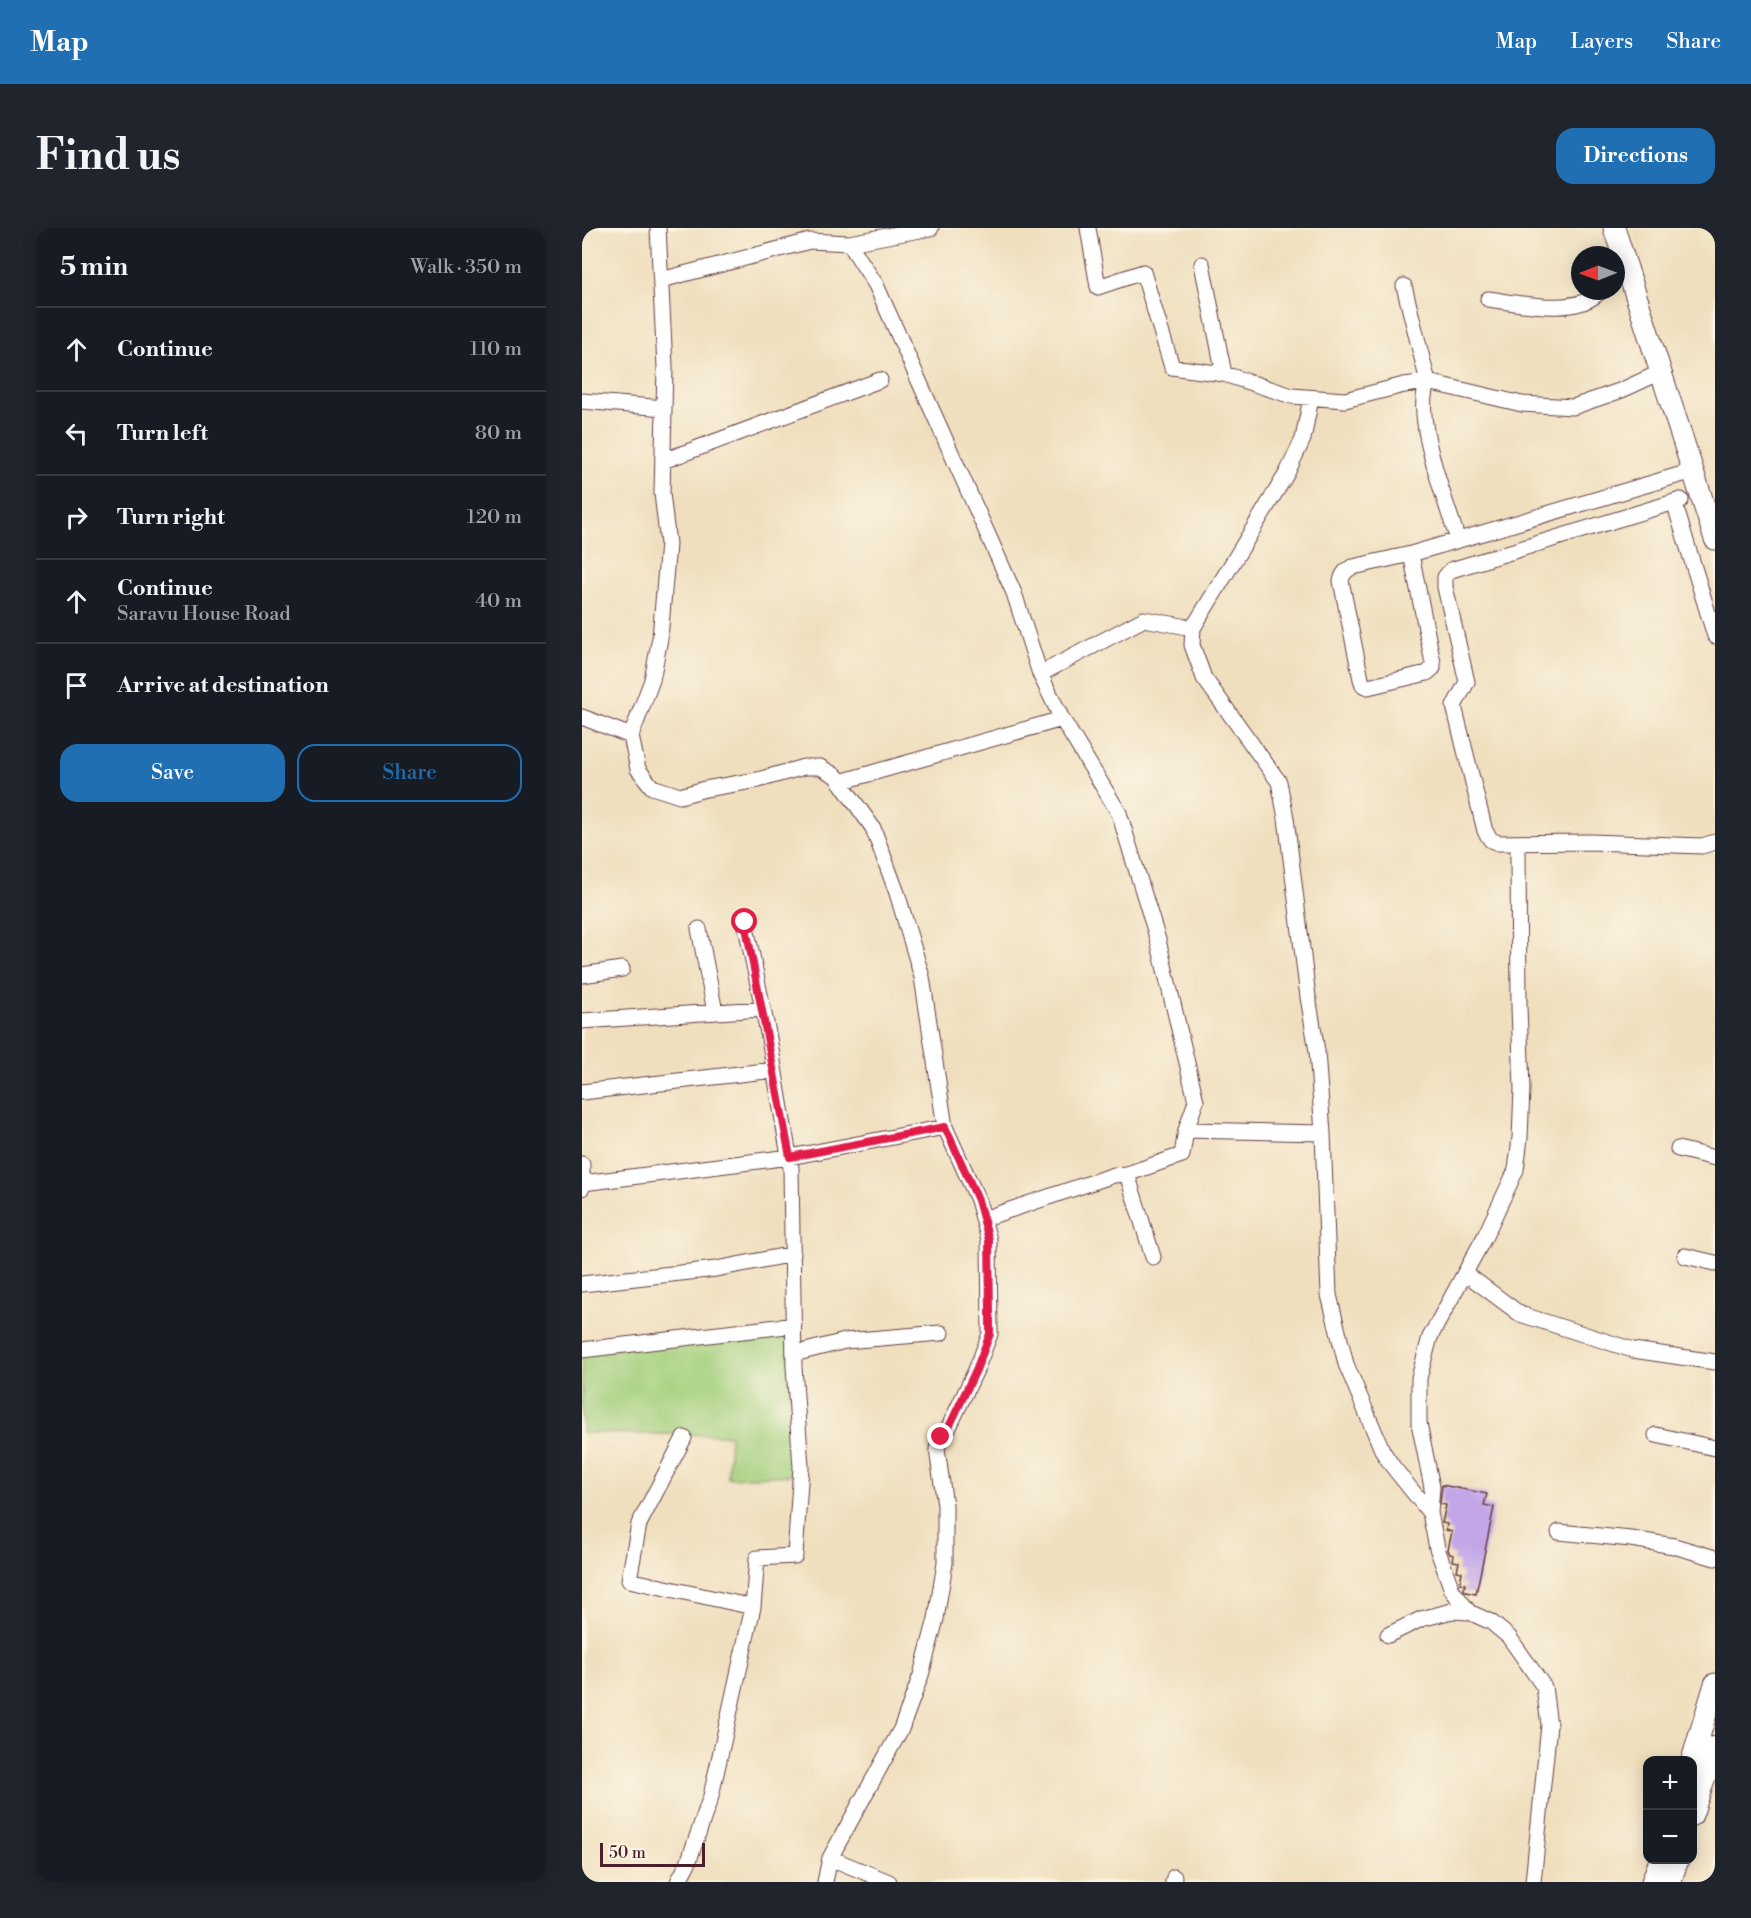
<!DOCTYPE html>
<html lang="en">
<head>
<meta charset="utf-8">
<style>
	:root { --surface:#171b24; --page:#20242c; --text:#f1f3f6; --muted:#9ea1a6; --line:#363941; --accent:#1f6fb2 }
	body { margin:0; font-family:"Libre Bodoni",serif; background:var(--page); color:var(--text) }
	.controls { position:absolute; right:18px; bottom:18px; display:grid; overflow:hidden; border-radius:12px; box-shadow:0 3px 15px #0003 }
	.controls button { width:54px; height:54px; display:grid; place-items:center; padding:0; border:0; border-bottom:2px solid var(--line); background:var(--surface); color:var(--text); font:30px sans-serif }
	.compass { position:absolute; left:989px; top:18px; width:54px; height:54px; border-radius:50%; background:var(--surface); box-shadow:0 3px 15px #0003; rotate:269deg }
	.scale { position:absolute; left:18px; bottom:15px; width:105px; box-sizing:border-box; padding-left:6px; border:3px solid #4a1f2b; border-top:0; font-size:16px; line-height:21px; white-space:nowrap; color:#4a1f2b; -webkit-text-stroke:4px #fcf5e5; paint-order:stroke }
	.stop { position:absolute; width:18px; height:18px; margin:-14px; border:4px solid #e11d48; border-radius:50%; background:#fff }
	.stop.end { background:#e11d48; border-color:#fff; box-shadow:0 2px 6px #0008 }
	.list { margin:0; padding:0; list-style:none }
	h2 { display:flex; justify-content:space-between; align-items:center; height:78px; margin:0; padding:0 24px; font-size:26px }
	h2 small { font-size:20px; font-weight:400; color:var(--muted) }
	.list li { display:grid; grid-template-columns:39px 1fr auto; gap:18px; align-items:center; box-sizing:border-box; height:84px; padding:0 24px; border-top:2px solid var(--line) }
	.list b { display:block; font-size:22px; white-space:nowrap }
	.list p { margin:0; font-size:20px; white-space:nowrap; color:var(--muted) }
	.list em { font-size:20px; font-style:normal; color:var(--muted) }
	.actions { display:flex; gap:12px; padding:18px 24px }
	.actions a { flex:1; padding:14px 0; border:2px solid var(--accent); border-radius:18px; text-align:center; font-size:21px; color:var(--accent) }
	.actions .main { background:var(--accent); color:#fff }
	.icon { flex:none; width:33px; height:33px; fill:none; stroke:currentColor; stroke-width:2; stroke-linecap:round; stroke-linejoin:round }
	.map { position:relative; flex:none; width:1133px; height:1654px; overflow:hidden; border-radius:18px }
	header { display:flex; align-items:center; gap:36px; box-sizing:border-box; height:84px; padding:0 30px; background:var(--accent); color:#fff }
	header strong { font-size:28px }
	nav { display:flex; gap:33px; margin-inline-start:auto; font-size:21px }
	.intro { display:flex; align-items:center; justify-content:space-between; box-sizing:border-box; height:144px; padding:0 36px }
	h1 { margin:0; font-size:42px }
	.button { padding:15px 27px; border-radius:18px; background:var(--accent); color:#fff; font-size:21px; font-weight:700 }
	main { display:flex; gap:36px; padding:0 36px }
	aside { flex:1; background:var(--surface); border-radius:18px; box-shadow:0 3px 15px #0003 }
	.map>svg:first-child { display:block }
	.green { fill:#a3cf7c; stroke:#767754; stroke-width:1.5 }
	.building { fill:#c2a6e7 }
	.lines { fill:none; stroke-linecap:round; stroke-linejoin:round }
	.minor-casing { stroke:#633c41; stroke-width:17 }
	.highway-casing { stroke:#633c41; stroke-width:23 }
	.minor { stroke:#fff; stroke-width:15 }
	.highway { stroke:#fff; stroke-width:21 }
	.route { stroke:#e11d48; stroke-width:8 }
</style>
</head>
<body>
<header>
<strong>Map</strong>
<nav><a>Map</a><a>Layers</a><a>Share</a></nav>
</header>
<div class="intro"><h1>Find us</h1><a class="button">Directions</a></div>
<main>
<aside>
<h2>5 min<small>Walk · 350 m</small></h2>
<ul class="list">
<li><svg class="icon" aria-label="ahead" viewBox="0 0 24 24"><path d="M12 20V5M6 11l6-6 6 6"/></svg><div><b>Continue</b></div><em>110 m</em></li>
<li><svg class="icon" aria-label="left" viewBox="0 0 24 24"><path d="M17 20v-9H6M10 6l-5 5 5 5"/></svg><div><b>Turn left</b></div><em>80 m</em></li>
<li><svg class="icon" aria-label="right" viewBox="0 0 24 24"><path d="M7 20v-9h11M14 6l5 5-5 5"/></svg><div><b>Turn right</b></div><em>120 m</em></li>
<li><svg class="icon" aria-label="ahead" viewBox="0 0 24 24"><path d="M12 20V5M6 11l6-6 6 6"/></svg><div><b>Continue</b><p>Saravu House Road</p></div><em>40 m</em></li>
<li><svg class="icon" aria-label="arrive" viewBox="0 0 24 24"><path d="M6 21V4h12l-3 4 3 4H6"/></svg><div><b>Arrive at destination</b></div></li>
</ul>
<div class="actions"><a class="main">Save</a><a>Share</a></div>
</aside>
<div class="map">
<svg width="1133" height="1654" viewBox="0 0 1133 1654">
	<rect width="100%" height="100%" fill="#fcf5e5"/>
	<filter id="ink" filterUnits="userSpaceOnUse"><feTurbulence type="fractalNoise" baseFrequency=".0167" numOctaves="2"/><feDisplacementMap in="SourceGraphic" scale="12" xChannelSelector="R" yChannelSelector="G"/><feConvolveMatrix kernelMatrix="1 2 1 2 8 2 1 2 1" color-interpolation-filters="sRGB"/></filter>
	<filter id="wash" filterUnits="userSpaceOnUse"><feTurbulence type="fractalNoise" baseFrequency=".008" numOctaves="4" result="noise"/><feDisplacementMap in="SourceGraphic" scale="24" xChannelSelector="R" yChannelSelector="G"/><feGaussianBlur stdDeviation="1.35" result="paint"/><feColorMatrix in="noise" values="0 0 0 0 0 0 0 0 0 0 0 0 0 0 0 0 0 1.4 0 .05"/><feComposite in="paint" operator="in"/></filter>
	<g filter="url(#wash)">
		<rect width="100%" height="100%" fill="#efdfbe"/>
		<path class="green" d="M205,1101L212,1247L146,1250L148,1207L0,1205V1123Z"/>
		<g id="blocks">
			<path class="building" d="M860,1257L905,1266L902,1277L912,1279L894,1366L884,1364L882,1362L883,1356L878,1355L880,1344L875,1343L877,1334L871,1333L872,1327L868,1326L866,1322L870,1304L864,1302L865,1296L860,1295L864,1277L858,1276Z"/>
		</g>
	</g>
	<g filter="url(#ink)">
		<use href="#blocks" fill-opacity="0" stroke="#633c41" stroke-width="1.5"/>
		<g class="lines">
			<defs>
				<path id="minor" d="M76,0L83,139L80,265L86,316L78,410L70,452L49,508L56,541L70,559L98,568L123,561L176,552L222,539H238L254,548L291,600L315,665L340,749L363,899L396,972L407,1012L408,1106L394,1142L367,1199L359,1209L355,1221L363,1277V1335L354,1391L339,1447L319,1501L248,1630L243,1654
					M506,0L516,59L561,44L590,139L642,146L710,168L763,172L822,157L846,154L940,176L991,179L1040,162L1079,144
					M267,15L294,57L432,365L458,446L480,491L537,585L576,712L614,873L604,902L600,927L545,946L532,947L401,991
					M620,36L642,146
					M79,52L228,13L267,15L349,0
					M822,58L846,154C830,186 862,268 873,303
					M906,71C936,75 996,89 1018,63
					M729,170L721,211L705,245L611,400L610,417L622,450L697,554L704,590L726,769L735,823L741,905L747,1067L764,1136L801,1224L811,1239L848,1285
					M0,173L82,180
					M81,233L298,152
					M1099,272L869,342L863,349V359L885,454L872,478L903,603L909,612L916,615L1009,614L1120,618L1133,614
					M1092,274L1133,408
					M829,326L851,435V440L845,445L786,459L781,457L779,451L759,353C761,345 764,342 771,339Z
					M829,326L1111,243
					M458,446L562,391L611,400
					M0,489L49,508
					M258,554L480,491
					M163,694L187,810L209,940L212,1139L219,1239L213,1328L175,1330L171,1379
					M117,701L133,784
					M0,747L40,741
					M0,793L180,781
					M0,864L192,842
					M604,902L741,905
					M1096,921L1133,930
					M0,936V960
					M545,946L571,1029
					M1,955L208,929L363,899
					M1103,1028L1133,1035
					M883,1045L938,1086L1051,1122L1133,1134
					M0,1056L134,1041L211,1026
					M0,1122L212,1097
					M212,1126L263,1113L359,1105
					M1074,1207L1133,1220
					M977,1304L1049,1311L1092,1318L1133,1330
					M887,1384L870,1362L855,1320L848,1285L850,1259L837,1195V1150L848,1109L903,1008L934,942L938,910L940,861L937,779L936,624
					M806,1407L839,1391L870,1383L887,1384L909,1394L927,1409L962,1459L967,1497L951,1654
					M248,1630L307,1654
					M96,1654L106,1635L129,1568L171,1379L47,1352L57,1296L102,1210
					M591,1654L592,1649"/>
				<path id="highway" d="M1032,0L1133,311
					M1110,1532L1133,1456
					M1110,1587L1133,1519
					M1070,1654L1078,1632
					M1088,1654L1096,1632"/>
			</defs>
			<use href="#minor" class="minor-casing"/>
			<use href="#highway" class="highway-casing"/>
			<use href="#minor" class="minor"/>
			<use href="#highway" class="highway"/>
		</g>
	</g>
	<g class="lines" filter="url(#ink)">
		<path class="route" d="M163,694L208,929L363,899L396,972L407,1012L408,1083V1106L394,1142L367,1199L359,1209"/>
	</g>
</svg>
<div class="controls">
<button>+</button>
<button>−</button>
</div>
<svg class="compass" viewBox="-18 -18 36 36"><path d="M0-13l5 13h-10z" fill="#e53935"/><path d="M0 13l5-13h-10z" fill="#9ea1a6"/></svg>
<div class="scale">50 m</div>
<div class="stop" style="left:163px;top:694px"></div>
<div class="stop end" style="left:359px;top:1209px"></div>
</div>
</main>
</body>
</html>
